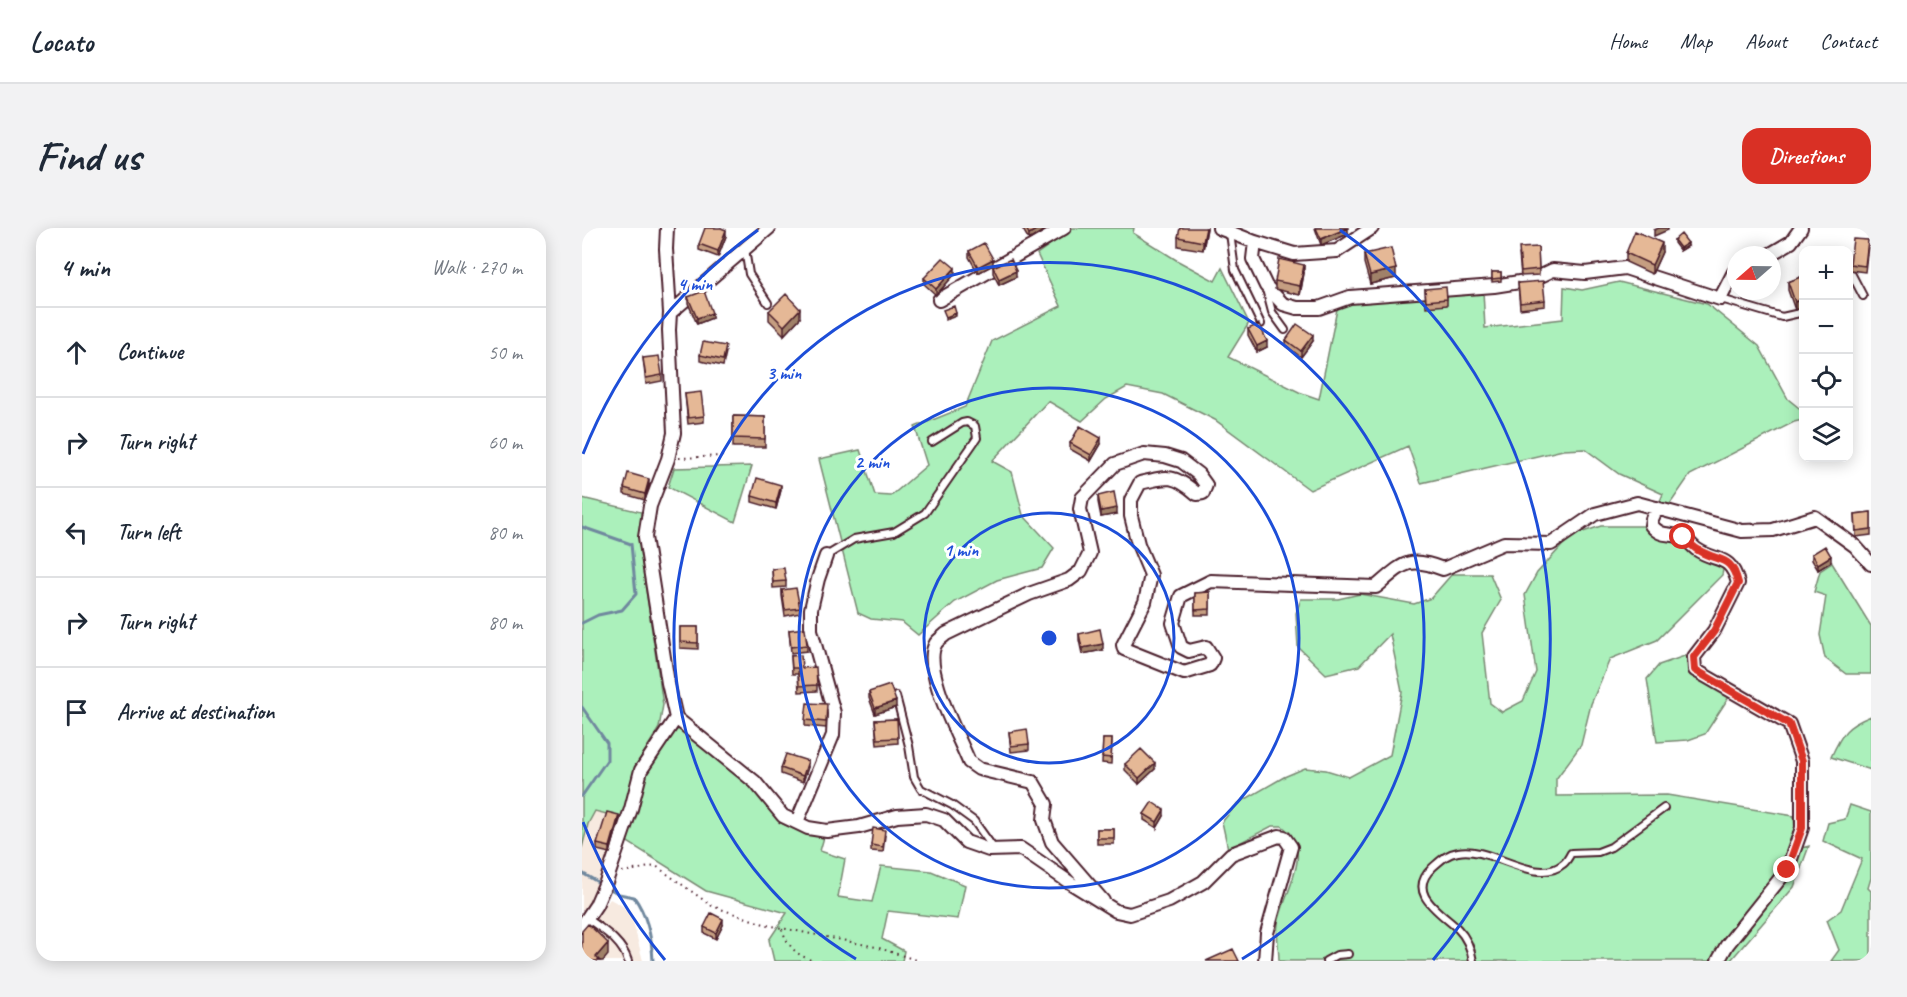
<!DOCTYPE html>
<html lang="en">
<head>
<meta charset="utf-8">
<style>
	:root { --surface:#fff; --page:#f2f2f3; --text:#1f2937; --muted:#747a83; --line:#e0e1e3; --accent:#d93025 }
	body { margin:0; font-family:Caveat,sans-serif; background:var(--page); color:var(--text) }
	.controls { position:absolute; right:18px; top:18px; display:grid; overflow:hidden; border-radius:12px; box-shadow:0 3px 15px #0003 }
	.controls button { width:54px; height:54px; display:grid; place-items:center; padding:0; border:0; border-bottom:2px solid var(--line); background:var(--surface); color:var(--text); font:30px sans-serif }
	.compass { position:absolute; left:1145px; top:18px; width:54px; height:54px; border-radius:50%; background:var(--surface); box-shadow:0 3px 15px #0003; rotate:250deg }
	.stop { position:absolute; width:18px; height:18px; margin:-14px; border:4px solid #d93025; border-radius:50%; background:#fff }
	.stop.end { background:#d93025; border-color:#fff; box-shadow:0 2px 6px #0008 }
	.list { margin:0; padding:0; list-style:none }
	h2 { display:flex; justify-content:space-between; align-items:center; height:78px; margin:0; padding:0 24px; font-size:26px }
	h2 small { font-size:20px; font-weight:400; color:var(--muted) }
	.list li { display:grid; grid-template-columns:39px 1fr auto; gap:18px; align-items:center; box-sizing:border-box; height:90px; padding:0 24px; border-top:2px solid var(--line) }
	.list b { display:block; font-size:22px; white-space:nowrap }
	.list em { font-size:20px; font-style:normal; color:var(--muted) }
	.icon { flex:none; width:33px; height:33px; fill:none; stroke:currentColor; stroke-width:2; stroke-linecap:round; stroke-linejoin:round }
	.map { position:relative; flex:none; width:1289px; height:733px; overflow:hidden; border-radius:18px }
	header { display:flex; align-items:center; gap:36px; box-sizing:border-box; height:84px; padding:0 30px; background:var(--surface); border-bottom:2px solid var(--line) }
	header strong { font-size:28px }
	nav { display:flex; gap:33px; margin-inline-start:auto; font-size:21px }
	.intro { display:flex; align-items:center; justify-content:space-between; box-sizing:border-box; height:144px; padding:0 36px }
	h1 { margin:0; font-size:42px }
	.button { padding:15px 27px; border-radius:18px; background:var(--accent); color:#fff; font-size:21px; font-weight:700 }
	main { display:flex; gap:36px; padding:0 36px }
	aside { flex:1; background:var(--surface); border-radius:18px; box-shadow:0 3px 15px #0003 }
	.map>svg:first-child { display:block }
	.built { fill:#f7eae0 }
	.green { fill:#abf0bb; stroke:#7a8873; stroke-width:1.5 }
	.lines { fill:none; stroke-linecap:round; stroke-linejoin:round }
	.stream { stroke:#70889e; stroke-width:3 }
	.lane-casing { stroke:#4a1f2b; stroke-width:10 }
	.street-casing { stroke:#4a1f2b; stroke-width:16 }
	.path { stroke:#4a1f2b; stroke-width:2; stroke-dasharray:1.5 4.5; stroke-linecap:butt }
	.lane { stroke:#fff; stroke-width:6 }
	.street { stroke:#fff; stroke-width:12 }
	.wall { fill:#c59e81; stroke:#4a1f2b; stroke-width:1.5 }
	.shaded-wall { fill:#a08169; stroke:#4a1f2b; stroke-width:1.5 }
	.building { fill:#e5b896; stroke:#4a1f2b; stroke-width:1.5 }
	.route { stroke:#d93025; stroke-width:8 }
	.ring { fill:none; stroke:#1d4ed8; stroke-width:3 }
	.centre { fill:#1d4ed8; stroke:#fff; stroke-width:3 }
	.ring-label { font-size:18px; text-anchor:middle; font-weight:bold; fill:#1d4ed8; stroke:#fff; stroke-width:6; stroke-linejoin:round; paint-order:stroke }
</style>
</head>
<body>
<header>
<strong>Locato</strong>
<nav><a>Home</a><a>Map</a><a>About</a><a>Contact</a></nav>
</header>
<div class="intro"><h1>Find us</h1><a class="button">Directions</a></div>
<main>
<aside>
<h2>4 min<small>Walk · 270 m</small></h2>
<ul class="list">
<li><svg class="icon" aria-label="ahead" viewBox="0 0 24 24"><path d="M12 20V5M6 11l6-6 6 6"/></svg><div><b>Continue</b></div><em>50 m</em></li>
<li><svg class="icon" aria-label="right" viewBox="0 0 24 24"><path d="M7 20v-9h11M14 6l5 5-5 5"/></svg><div><b>Turn right</b></div><em>60 m</em></li>
<li><svg class="icon" aria-label="left" viewBox="0 0 24 24"><path d="M17 20v-9H6M10 6l-5 5 5 5"/></svg><div><b>Turn left</b></div><em>80 m</em></li>
<li><svg class="icon" aria-label="right" viewBox="0 0 24 24"><path d="M7 20v-9h11M14 6l5 5-5 5"/></svg><div><b>Turn right</b></div><em>80 m</em></li>
<li><svg class="icon" aria-label="arrive" viewBox="0 0 24 24"><path d="M6 21V4h12l-3 4 3 4H6"/></svg><div><b>Arrive at destination</b></div></li>
</ul>
</aside>
<div class="map">
<svg width="1289" height="733" viewBox="0 0 1289 733">
	<rect width="100%" height="100%" fill="#fff"/>
	<filter id="ink" filterUnits="userSpaceOnUse"><feTurbulence type="fractalNoise" baseFrequency=".0167" numOctaves="2"/><feDisplacementMap in="SourceGraphic" scale="12" xChannelSelector="R" yChannelSelector="G"/><feConvolveMatrix kernelMatrix="1 2 1 2 8 2 1 2 1" color-interpolation-filters="sRGB"/></filter>
	<g filter="url(#ink)">
		<path class="built" d="M13,583L41,590L9,675L0,687V620L6,596Z
			M28,671L48,682L61,733H0V710Z"/>
		<path class="green" d="M491,0H552L551,5L596,33L633,53L640,40L667,95L646,129L717,164L737,171L755,81L768,72L901,63L903,100L981,91L982,59L1000,62L1037,54L1125,76L1177,118L1206,171L1222,184L1221,192L1212,194L1108,247L1086,279L1078,273L1081,266L1037,246L1003,221L981,222L839,255L826,218L728,262L633,192L581,166L545,159L524,171L500,193L466,173L410,233L430,244L441,287L472,320L460,340L415,352L373,374L336,407L320,394L289,391L276,385L237,231L278,222L293,267L309,268L345,237L333,199L383,179L410,113L479,78L455,26Z
			M170,238L153,294L86,259L92,240Z
			M0,270L59,284L57,315L81,477L77,500L55,536L41,590L13,583L6,596L0,620Z
			M1019,298H1066L1098,311L1142,337L1140,347L1075,412L1028,431L1009,476L999,517L974,551V568L1085,567L1212,588L1213,604L1207,623L1227,618L1212,659L1148,733H697C697,721 694,707 696,696C702,663 734,623 700,598H690L646,621L640,594L655,576L702,549L723,540L744,542L767,549L808,527L820,464L808,406L777,438L744,446L716,419L714,385L719,371H756L778,366L832,376L849,370L870,346H908L919,372L900,405L908,475L920,484L941,473L954,444L943,367L955,345L989,308Z
			M1250,335L1289,398V446H1264L1243,430L1238,407L1244,368L1232,364L1238,343Z
			M1111,425L1109,445L1147,469L1123,506L1106,512L1075,514L1065,451L1077,437Z
			M1289,488V542L1249,529C1260,505 1264,498 1289,488Z
			M98,501L172,561L201,596L220,604L242,609L238,623L263,631L256,669L290,674L299,638L349,643L383,657L376,691L306,683L300,711L322,723L320,733H192L187,712L205,685L124,663L44,613L61,548L91,503Z
			M1268,577L1289,584V650L1286,660L1289,663V733H1249L1257,722L1245,692L1259,682L1280,631L1241,613L1246,595L1263,591Z"/>
		<g class="lines">
			<path class="stream" d="M0,299L49,316L54,366L40,382L16,387L0,395
				M0,479L25,515V532L0,568
				M0,645L19,656
				M25,659L37,666L52,669C65,687 70,711 71,733"/>
			<defs>
				<path id="lane" d="M648,5L653,42L679,96
					M163,21L167,46L186,75
					M1266,46L1269,45L1281,68
					M684,61L690,84L703,102
					M1139,71L1200,89L1222,84
					M244,328L272,311L312,304L343,285L395,210L393,198L385,194L380,195L350,214
					M314,468L327,518L332,549L339,561L370,577L392,593L412,621
					M5,690C21,702 40,713 46,733
					M744,733L755,727L766,726
					M891,733C889,721 884,709 876,701C860,685 823,666 850,640C859,632 864,626 876,624C908,617 954,659 981,636C984,634 987,629 989,625L1016,624L1029,619L1082,580"/>
				<path id="street" d="M637,0L673,14L712,26L755,23L790,0
					M673,14L671,31L684,58L701,76L715,80H737L768,69L912,58L950,52L971,42L1003,45L1043,40L1138,71L1152,44L1154,43
					M1187,27L1209,14L1219,0
					M357,72L482,0
					M88,85L187,0
					M1075,280L1070,291L1069,297C1080,310 1086,304 1099,309C1105,311 1109,317 1114,321C1134,335 1148,325 1156,355L1132,403L1112,429L1113,442L1207,496L1220,533V600L1205,642L1145,717L1136,733
					M94,490L173,554L201,588L226,600L245,603L277,599L315,588L344,586L362,592L384,614L407,622L439,621L487,654L534,683L548,686L587,673L621,654L649,626L697,608L702,609L709,619L685,705L683,733
					M215,594L251,507L252,485L229,402V381L236,351L244,328
					M521,673L470,614L462,592L464,576L451,554L397,541L387,534C377,509 339,439 354,415C356,412 361,409 364,406L447,366L487,352L499,343L508,325L498,281L500,270L533,236L562,226L583,228L599,233L616,246L624,257L621,265L615,266C592,246 586,248 558,255L549,272V288L556,316L569,347L563,374L541,417L542,421L602,445L628,437L631,430L624,419L607,423L599,419L591,395L599,368L629,353L794,359C821,336 826,327 861,341L922,315L969,316L1013,286L1055,275L1160,303L1191,302L1233,289L1273,318L1289,336
					M0,698L14,677L24,654L49,581L59,542L94,490L86,455L63,309L68,278L86,231L92,205L87,102L88,85L84,21L85,0"/>
			</defs>
			<use href="#lane" class="lane-casing"/>
			<use href="#street" class="street-casing"/>
			<path class="path" d="M97,230L141,228
				M40,644L74,638L130,678L185,697L294,719L337,733
				M200,701C206,719 214,727 232,733"/>
			<use href="#lane" class="lane"/>
			<use href="#street" class="street"/>
		</g>
		<path class="wall" d="M440,0H464V1L447,12Z
			M624,0H625L621,22L596,18V9Z
			M733,0H765L766,6L739,17Z
			M144,8L136,29L117,22V16Z
			M1092,12L1106,18L1098,23L1092,15Z
			M1286,18L1283,44L1268,42V36Z
			M956,19L957,47L939,48L937,26Z
			M387,23L411,37L396,45L387,29Z
			M1080,24L1070,46L1044,34V25Z
			M782,26L814,50L788,56L782,35Z
			M411,39L434,49L417,57L411,45Z
			M910,44H919V53L910,54Z
			M722,45L718,67L693,61V53Z
			M373,46L354,67L342,56V50Z
			M1221,48V79L1213,82L1206,62V54Z
			M936,55L963,72V78L938,81Z
			M843,61L865,71V77L844,79Z
			M106,69L130,90L115,96L106,75Z
			M187,83L218,90L202,107L187,92Z
			M1266,88L1270,94L1269,104H1266Z
			M666,101L685,119L675,124L666,107Z
			M704,112L731,113L719,129L704,118Z
			M144,124L141,138L118,133V127Z
			M61,130L80,147V153L64,156Z
			M103,166L122,188V194L106,196Z
			M151,188L183,189V219H151Z
			M488,215L519,216L509,233L488,221Z
			M67,257L63,272L42,266V260Z
			M199,262L194,281L170,274V268Z
			M516,268L535,286L519,289L516,274Z
			M1289,284V307L1274,309L1273,286Z
			M1230,326L1249,334L1236,342L1230,332Z
			M190,341L204,353V359L191,360Z
			M200,362L218,380V385L203,388L200,368Z
			M628,364V387H613V365Z
			M98,399H116V421L98,420Z
			M207,402L225,417V423L209,425Z
			M497,406L521,422L500,426L497,412Z
			M209,428L235,457V463L217,464L216,446H210Z
			M287,464L314,479L293,486L287,470Z
			M245,482L244,500L223,498V492Z
			M315,491L316,515L295,517L293,492Z
			M427,504L447,516V522L429,524Z
			M521,511H530L529,536L520,535Z
			M543,536L573,541L557,556L543,542Z
			M226,539L221,554L199,546V540Z
			M562,586L582,588L575,600L562,592Z
			M37,593L28,625L15,622V616Z
			M515,601H532V616H515Z
			M303,608L301,624L289,623V617Z
			M141,697L134,711L122,705V699Z"/>
		<path class="shaded-wall" d="M457,0H464V1L447,12V6Z
			M624,0H625L621,22V14Z
			M766,0V6L739,17V11Z
			M1077,0H1086V2L1072,8V2Z
			M144,2V8L136,29V23Z
			M1080,15V24L1070,46V37Z
			M1106,15V18L1098,23V20Z
			M411,31V37L396,45V39Z
			M722,37V45L718,67V58Z
			M373,40V46L354,67V61Z
			M814,41V50L788,56V47Z
			M434,43V49L417,57V51Z
			M1221,70V79L1213,82V74Z
			M218,81V90L202,107V98Z
			M130,85V90L115,96V90Z
			M374,85V88L364,92V89Z
			M731,107V113L719,129V123Z
			M685,113V119L675,124V118Z
			M519,210V216L509,233V227Z
			M67,251V257L63,272V266Z
			M199,257V262L194,281V275Z
			M535,280V286L519,289V283Z
			M1249,328V334L1236,342V336Z
			M521,416V422L500,426V420Z
			M314,473V479L293,486V480Z
			M226,533V539L221,554V548Z
			M573,535V541L557,556V550Z
			M582,582V588L575,600V594Z
			M37,587V593L28,625V619Z
			M141,691V697L134,711V705Z
			M26,715V727L21,733H14V729Z"/>
		<path class="building" d="M123,0H139L144,2L136,23L117,16Z
			M444,0H457L447,6Z
			M598,0H624L621,14L596,9Z
			M734,0H766L739,11Z
			M1053,3L1080,15L1070,37L1044,25Z
			M1099,6L1106,15L1098,20L1092,12Z
			M1271,11L1286,12L1283,38L1268,36Z
			M402,15L411,31L396,39L387,23Z
			M956,19L957,41L939,43L937,20Z
			M809,20L814,41L788,47L782,26Z
			M361,30L373,40L354,61L342,50Z
			M429,31L434,43L417,51L411,39Z
			M697,31L722,37L718,58L693,53Z
			M910,44H919V50L910,51Z
			M1221,48V70L1213,74L1206,54Z
			M961,53L963,72L938,75L936,55Z
			M864,59L865,71L844,73L843,61Z
			M122,63L130,85L115,90L106,69Z
			M204,66L218,81L202,98L187,83Z
			M372,78L374,85L364,89L361,82Z
			M1266,88L1270,89L1269,98H1266Z
			M677,96L685,113L675,118L666,101Z
			M715,96L731,107L719,123L704,112Z
			M121,114L144,118L141,132L118,127Z
			M77,128L80,147L64,150L61,130Z
			M119,164L122,188L106,190L103,166Z
			M151,188L183,189V211L151,210Z
			M498,198L519,210L509,227L488,215Z
			M46,245L67,251L63,266L42,260Z
			M175,250L199,257L194,275L170,268Z
			M532,264L535,280L519,283L516,268Z
			M1289,284V301L1274,303L1273,286Z
			M1243,318L1249,328L1236,336L1230,326Z
			M202,340L204,353L191,354L190,341Z
			M214,360L218,380L203,382L200,362Z
			M628,364V381L613,382V365Z
			M98,399H116V415L98,414Z
			M223,400L225,417L209,419L207,402Z
			M518,401L521,416L500,420L497,406Z
			M219,427L220,440L234,439L235,457L217,458L216,440H210L209,428Z
			M308,457L314,473L293,480L287,464Z
			M225,475L245,476L244,494L223,492Z
			M315,491L316,510L295,511L293,492Z
			M445,501L447,516L429,518L427,504Z
			M521,511H530L529,530L520,529Z
			M559,521L573,535L557,550L543,536Z
			M204,526L226,533L221,548L199,540Z
			M570,574L582,582L575,594L562,586Z
			M25,584L37,587L28,619L15,616Z
			M291,600L303,602L301,619L289,617Z
			M515,601H532V610H515Z
			M129,685L141,691L134,705L122,699Z
			M6,696L26,715L14,729L18,733H0V703Z
			M651,721L657,733H624Z"/>
	</g>
	<g class="lines" filter="url(#ink)">
		<path class="route" d="M1101,309C1106,314 1111,319 1116,322C1137,335 1149,326 1156,355L1132,403L1112,429L1113,442L1207,496L1220,533V600L1205,642"/>
	</g>
	<g class="ring">
		<circle cx="467" cy="410" r="125"/>
		<circle cx="467" cy="410" r="250"/>
		<path d="M274 731A375 375 0 1 1 660 731"/>
		<path d="M83 732A501 501 0 0 1 1 594M1 226A501 501 0 0 1 176 2M758 2A501 501 0 0 1 851 732"/>
	</g>
	<circle cx="467" cy="410" r="9" class="centre"/>
	<g class="ring-label">
		<text x="113" y="62">4 min</text>
		<text x="202" y="151">3 min</text>
		<text x="290" y="240">2 min</text>
		<text x="379" y="328">1 min</text>
	</g>
</svg>
<div class="controls">
<button>+</button>
<button>−</button>
<button><svg class="icon" aria-label="locate" viewBox="0 0 24 24"><circle cx="12" cy="12" r="6"/><path d="M12 2v4M12 18v4M2 12h4M18 12h4"/></svg></button>
<button><svg class="icon" aria-label="layers" viewBox="0 0 24 24"><path d="M12 4l9 5-9 5-9-5zM3 14l9 5 9-5"/></svg></button>
</div>
<svg class="compass" viewBox="-18 -18 36 36"><path d="M0-13l5 13h-10z" fill="#e53935"/><path d="M0 13l5-13h-10z" fill="#747a83"/></svg>
<div class="stop" style="left:1101px;top:309px"></div>
<div class="stop end" style="left:1205px;top:642px"></div>
</div>
</main>
</body>
</html>
